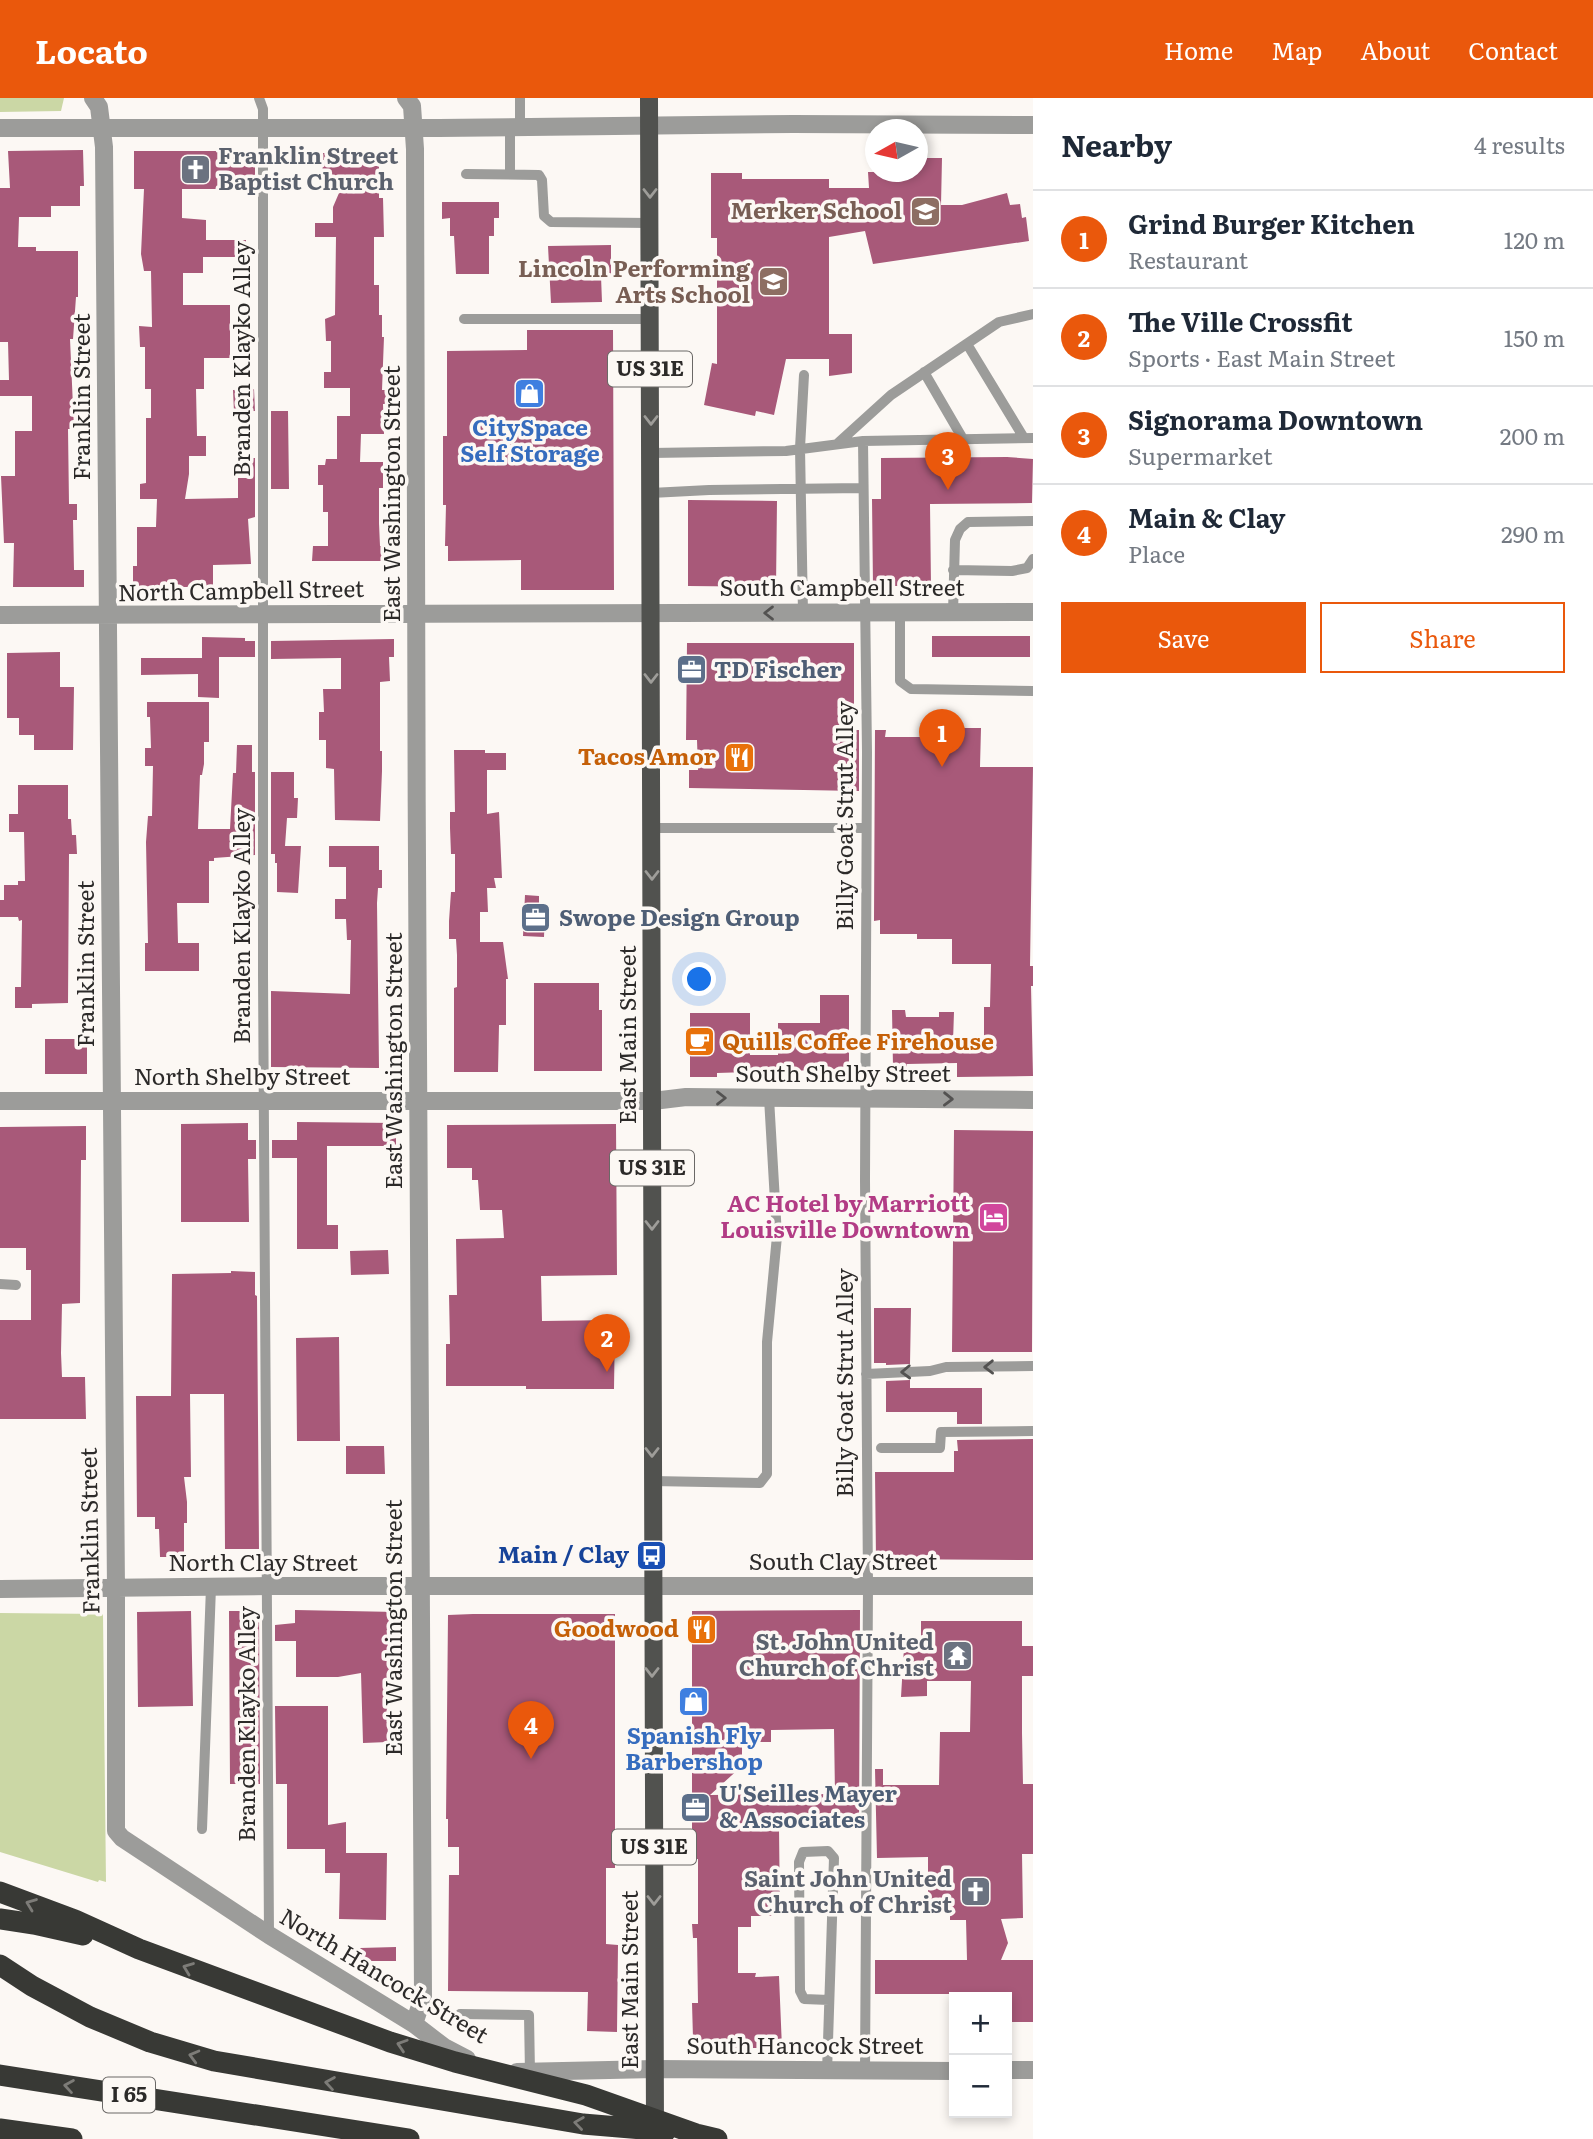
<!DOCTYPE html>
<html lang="en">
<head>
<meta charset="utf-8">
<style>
	:root { --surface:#fff; --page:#f2f2f3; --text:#1f2937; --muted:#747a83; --line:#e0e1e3; --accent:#ea580c }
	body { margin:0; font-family:Literata,serif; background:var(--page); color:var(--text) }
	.controls { position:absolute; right:21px; bottom:21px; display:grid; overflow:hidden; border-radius:0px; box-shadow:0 4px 10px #0003 }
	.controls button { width:63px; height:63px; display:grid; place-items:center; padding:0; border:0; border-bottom:2px solid var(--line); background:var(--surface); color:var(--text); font:35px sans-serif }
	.compass { position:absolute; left:865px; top:21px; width:63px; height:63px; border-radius:50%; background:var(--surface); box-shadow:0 4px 10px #0003; rotate:262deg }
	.you { position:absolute; left:700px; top:882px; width:24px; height:24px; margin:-18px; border:5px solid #fff; border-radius:50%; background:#1a73e8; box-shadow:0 0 0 10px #1a73e833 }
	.badge { display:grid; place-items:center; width:46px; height:46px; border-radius:50%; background:var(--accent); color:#fff; font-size:23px; font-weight:700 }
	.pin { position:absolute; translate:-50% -58px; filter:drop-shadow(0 2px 4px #0008) }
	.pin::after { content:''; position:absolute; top:37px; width:24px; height:21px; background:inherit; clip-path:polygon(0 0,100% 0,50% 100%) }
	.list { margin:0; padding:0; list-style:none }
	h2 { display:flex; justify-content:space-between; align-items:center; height:91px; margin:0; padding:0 28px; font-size:30px }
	h2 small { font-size:23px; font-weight:400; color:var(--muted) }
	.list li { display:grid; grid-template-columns:46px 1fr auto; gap:21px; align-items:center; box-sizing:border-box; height:98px; padding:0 28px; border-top:2px solid var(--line) }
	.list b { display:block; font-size:26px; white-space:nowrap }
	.list p { margin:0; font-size:23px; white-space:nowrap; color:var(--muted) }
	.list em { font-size:23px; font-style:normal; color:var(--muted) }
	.actions { display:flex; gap:14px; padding:21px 28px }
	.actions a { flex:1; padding:16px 0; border:2px solid var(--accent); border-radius:0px; text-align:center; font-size:24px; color:var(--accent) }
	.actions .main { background:var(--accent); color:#fff }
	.map { position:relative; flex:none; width:1033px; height:2041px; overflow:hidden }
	header { display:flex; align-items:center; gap:42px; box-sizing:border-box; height:98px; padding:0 35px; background:var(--accent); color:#fff }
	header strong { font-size:33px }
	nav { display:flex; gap:38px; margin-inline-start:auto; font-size:24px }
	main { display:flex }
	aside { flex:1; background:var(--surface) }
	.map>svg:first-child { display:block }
	.green { fill:#cbd7a5 }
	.building { fill:#a85979; fill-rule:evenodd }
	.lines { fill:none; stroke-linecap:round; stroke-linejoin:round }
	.lane { stroke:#9c9c9a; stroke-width:10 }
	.street { stroke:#9c9c9a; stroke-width:18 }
	.primary { stroke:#51524f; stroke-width:18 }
	.highway { stroke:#383935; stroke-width:21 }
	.oneway { stroke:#9e9d99 }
	.oneway2 { stroke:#535251 }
	.oneway3 { stroke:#7d7c78 }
	.labels { text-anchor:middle; stroke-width:7; stroke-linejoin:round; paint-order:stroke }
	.shield { fill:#fcf8f4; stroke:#6a6866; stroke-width:2 }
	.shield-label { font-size:21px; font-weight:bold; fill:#2c2a29 }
	.worship-label { font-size:23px; font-weight:bold; fill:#5b616d; stroke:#fcf8f4; text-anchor:end }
	.education-label { font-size:23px; font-weight:bold; fill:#785e54; stroke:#fcf8f4; text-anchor:end }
	.street-label { font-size:23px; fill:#2c2a29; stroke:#fcf8f4 }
	.shop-label { font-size:23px; font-weight:bold; fill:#366cbe; stroke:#fcf8f4 }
	.service-label { font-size:23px; font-weight:bold; fill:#4e5e75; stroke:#fcf8f4; text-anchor:start }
	.food-label { font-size:23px; font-weight:bold; fill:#c56008; stroke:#fcf8f4; text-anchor:end }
	.hotel-label { font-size:23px; font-weight:bold; fill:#b23c85; stroke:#fcf8f4; text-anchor:end }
	.transit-label { font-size:23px; font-weight:bold; fill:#164399; stroke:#fcf8f4; text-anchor:end }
</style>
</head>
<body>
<header>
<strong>Locato</strong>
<nav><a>Home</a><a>Map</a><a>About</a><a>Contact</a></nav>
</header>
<main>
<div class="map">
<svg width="1033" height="2041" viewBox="0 0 1033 2041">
	<rect width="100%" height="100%" fill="#fcf8f4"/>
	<path class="green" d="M0,0H64L61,13L0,14Z
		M0,1515L103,1516L106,1784L99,1782L98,1784L0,1754Z"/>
	<path class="building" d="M83,52L84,88H80V108H51V119H19L18,149H36V153H78V199H76L73,241H70L74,331H68L69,406H77V422H73L74,472H84V489H13L14,445H4L1,378H15V333H32V298H0V282H9L8,244H0V90H10L8,53Z
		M134,53H255V91H182V120L206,122V142H246V159H203V175H183V207H230V260H204V291H196L197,338H206V358H189V376L185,401L238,400V380H249V360H255V419L248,421L251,466L213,467V489H133V468H137V429H156L157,401H140V386L146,385V320H151V291H145V249H140L139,228L152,229L151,173H144L141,156L144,91H134Z
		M323,55H355V58H374V68H379V100H383L384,139H374V187H379V217H382V239H384L382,292H390V306H383L384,336H361L360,364H383V390H379V425L380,448H387V463H312L313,448H328V414H323V387H318V367H325L326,361H337V318H350V290H324V274H331V243H326L325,221L335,217L336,139H315V125H333V109L339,95L322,91Z
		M918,60H942L941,107H962L1007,95L1010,107L1020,106L1022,120L1026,119L1029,143L873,166L865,133L829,139V236H852V275L829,278V261H786L774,317L756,313L755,318L704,307L712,265L717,266V140H711V75H742V81H829V90H869L868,74H918Z
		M442,104H499V120H494V138H489V176H456L454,138H450V120L442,121Z
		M611,147V178H601L602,204L551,205L548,148Z
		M527,232H613L614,492H521V462L448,463V448H445L446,407H443V338H447V253L527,252Z
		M254,291L255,313L234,314L233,292Z
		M271,313H288L289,391H271Z
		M1007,359L1033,361L1032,405L930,406L931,488H873L872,401H881V360Z
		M688,402L777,403L776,489L688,488Z
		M932,538H1030V559H932Z
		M202,539L245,540V543H255V559H219V600L198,599V576L141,577V560H202Z
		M394,541V559H389L390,583L380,584V653H382V673L380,723L335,722L334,671L326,670V642H319V614H324L323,591H341V560L271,561V543Z
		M687,545H854V632H859V693L689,690V672H698L697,642H686Z
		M60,554V589H74L73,652H34V637H19V620H7V555Z
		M147,604H209V644H204V666L202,677H200L198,731H230L233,675H236L237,647H252V674H255V757L214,760V763H209V805H177L178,845H199V873H145V845H148L146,744L148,718H152L153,668H145V650H151L150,619H147Z
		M934,630H981L980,669H1033L1030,868H1033V888H1031L1033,978L957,979V965L907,966V969H893L892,912H905L906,919H939V914H954L953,944H984V909H990L991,866H952V841H917V836H880V822L874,823L875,632H886L885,639H934Z
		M454,652H485V655H506V672H487V716L499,714L502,780H494L496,790H487L488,814H480V844H503L508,881H506V927H499L498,974H454V890L457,889V857L456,841H449V823L451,794H455V756H451L450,730V714H455Z
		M271,674H294V700H298L297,720H287L285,748H301L298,795L277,794V765H275V756H271Z
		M18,687H68V721H71L72,737H76L77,756H69L68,905L32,906V910H15V889H21L22,822L19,823L18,819H0V802H4V787H18V783H25L24,734H9V716H18Z
		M329,748H379V772H382V790H378L377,805L379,970L271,969V893L350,896L351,842H347L346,821H335V801H346V769H329Z
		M525,797L539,798V812H545L544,839L523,838Z
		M534,885H599V912H602V973H534Z
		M820,897H849V971L717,975V979H690V915H750V957H778V925H820Z
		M45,941H87V976H45Z
		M297,1024L396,1025V1048H327V1127H338V1151H297V1060H272V1042H297Z
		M248,1025V1042H256V1061H248L249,1124H181V1026Z
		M616,1026L617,1177L541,1178L542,1223L615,1222L614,1291H526V1288H446V1246H450L449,1197H457L456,1141L504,1140L502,1112H480L478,1082H472V1070H447V1027Z
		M86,1028V1062H81L80,1205L62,1206L61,1255L62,1279H85L86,1321H0V1222H31V1172H26V1150H0V1029Z
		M954,1032L1033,1033L1032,1254H952Z
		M388,1152L389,1176L351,1177L350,1153Z
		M231,1173L255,1174V1197L257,1198L259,1451H225L224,1296H190L191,1379H184L187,1404V1425H184V1459H160L159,1431H155V1419H137L136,1298H171L172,1176L231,1175Z
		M874,1210H911L910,1266L886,1267V1265H874Z
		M339,1239L340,1343H297L296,1240Z
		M910,1282V1290H982V1326H957V1314H886V1283Z
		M1033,1341V1462L876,1461L875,1374H954V1353H958L957,1342Z
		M346,1348H384L385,1376H346Z
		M295,1512L397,1514L398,1599L387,1600L388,1644L363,1645L361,1575L338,1579H296V1543H275V1527L295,1525Z
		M860,1512L859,1730H779L780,1818H751V1829H738V1875H756L755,1879L779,1878L782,1950H702L693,1940L692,1905H698L697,1840H693L692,1826H698V1761H692V1513ZM834,1631L835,1696L710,1697L742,1668V1644H771V1632Z
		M191,1513L193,1608L138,1609L137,1514Z
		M229,1513H259L260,1686H230Z
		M473,1516H615V1770H606V1846L618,1847L617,1934L587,1933L588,1894L448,1893L449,1777H459V1749H448V1721H446L448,1517Z
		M921,1523H1022V1548H1033V1578H1022V1635L1023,1686H1033V1756H1022L1023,1820L1001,1821L1008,1845L1001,1862H1033V1924H1007V1899H958V1896H875V1862H967L966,1822H950V1814H928V1759L877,1760L875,1671H883V1687H939L940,1634H970L971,1583H927V1598L901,1599L904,1549L912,1542H921Z
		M275,1608H328V1727L346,1724V1755H387L386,1822L339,1821L340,1775H325V1751H287V1686H276Z
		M396,1849V1863H361L360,1850Z"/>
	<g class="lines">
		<path class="lane" d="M259,0L263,11V876L269,1837
			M520,0V29
			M466,76L539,77L542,82L544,118L551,124L650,125
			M510,76V29
			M464,221H650
			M967,246L1024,340
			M924,274L963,341
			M863,343L867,654L865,1082L868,1489L865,1974
			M837,346L891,297L999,224L1033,216
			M651,355L786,353L863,343L1033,340
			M651,395L709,392L863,390
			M953,472L1012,473L1027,470L1033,461
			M803,515L800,350L804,277
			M900,515V583L911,591L1033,593
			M953,515L955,442L960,431L968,424L1033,423
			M652,730H865
			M0,1186L16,1187
			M866,1276L930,1273L946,1269L1033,1268
			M881,1350H940L941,1334L1033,1333
			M652,1383L760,1385L767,1376V1244L777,1138L769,1000
			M202,1731L211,1489
			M460,1916L529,1917L530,1975
			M827,1974L834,1760L828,1753L803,1754L799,1764L800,1893L804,1901L829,1902"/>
		<path class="street" d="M93,0L99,9L104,49L116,1491V1733L122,1740L269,1837L414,1926L444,1949L467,1961
			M406,0L412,8L415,51C418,667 415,1283 423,1899L414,1926
			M0,30H439L793,26L1033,27
			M0,517L1033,514
			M0,1003H653L686,999L1033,1002
			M0,1491L268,1488H1033
			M1007,1972H1033
			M517,1974L655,1971L954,1973"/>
		<path class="primary" d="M649,0L655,2034"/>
		<path class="highway" d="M0,1794L75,1822L139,1851L390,1944L455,1964L586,1997L696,2036L717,2041
			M0,1821L34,1826L83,1837
			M0,1867L32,1888L90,1919L150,1944L214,1963L583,2026L666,2033
			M0,1977L409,2041
			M0,2031L72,2041"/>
	</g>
	<defs><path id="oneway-chevron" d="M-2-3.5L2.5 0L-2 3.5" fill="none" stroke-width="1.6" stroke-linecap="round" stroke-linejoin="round" transform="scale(1.75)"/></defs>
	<g class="oneway">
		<use href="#oneway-chevron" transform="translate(650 95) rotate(90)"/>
		<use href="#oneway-chevron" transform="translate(651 322) rotate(90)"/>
		<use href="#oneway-chevron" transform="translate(651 580) rotate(90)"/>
		<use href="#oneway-chevron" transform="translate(652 777) rotate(90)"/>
		<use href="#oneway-chevron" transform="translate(652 1127) rotate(90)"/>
		<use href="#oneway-chevron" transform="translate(652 1354) rotate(90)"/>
		<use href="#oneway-chevron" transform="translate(652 1574) rotate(90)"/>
		<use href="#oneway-chevron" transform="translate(654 1802) rotate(90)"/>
	</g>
	<g class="oneway2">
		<use href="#oneway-chevron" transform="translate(769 515) rotate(180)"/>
		<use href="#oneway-chevron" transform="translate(721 1000)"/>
		<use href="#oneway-chevron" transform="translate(948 1001) rotate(1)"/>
		<use href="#oneway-chevron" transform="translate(989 1269) rotate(179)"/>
		<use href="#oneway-chevron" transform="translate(906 1274) rotate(178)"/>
	</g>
	<g class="oneway3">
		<use href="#oneway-chevron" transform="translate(31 1806) rotate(-159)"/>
		<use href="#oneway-chevron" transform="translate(188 1870) rotate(-159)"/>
		<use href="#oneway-chevron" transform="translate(402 1947) rotate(-162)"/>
		<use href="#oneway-chevron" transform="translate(194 1958) rotate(-165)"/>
		<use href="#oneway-chevron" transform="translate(330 1985) rotate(-171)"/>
		<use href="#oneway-chevron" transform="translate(69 1988) rotate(-171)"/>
		<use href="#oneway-chevron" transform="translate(579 2025) rotate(-172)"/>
	</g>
	<defs>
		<symbol id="church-square" viewBox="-11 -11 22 22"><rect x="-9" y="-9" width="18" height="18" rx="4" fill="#6b7280" stroke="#fcf8f4"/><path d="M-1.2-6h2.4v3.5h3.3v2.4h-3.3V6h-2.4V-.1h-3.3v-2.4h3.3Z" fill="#fff"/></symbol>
		<symbol id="school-square" viewBox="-11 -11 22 22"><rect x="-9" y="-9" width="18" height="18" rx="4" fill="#8d6e63" stroke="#fcf8f4"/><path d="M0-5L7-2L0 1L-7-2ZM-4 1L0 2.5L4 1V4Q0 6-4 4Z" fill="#fff"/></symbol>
		<symbol id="shop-square" viewBox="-11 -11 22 22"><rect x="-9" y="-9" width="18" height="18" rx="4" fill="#3f7fe0" stroke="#fcf8f4"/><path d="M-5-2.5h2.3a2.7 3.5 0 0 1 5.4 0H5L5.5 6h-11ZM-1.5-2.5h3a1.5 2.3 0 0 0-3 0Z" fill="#fff"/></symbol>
		<symbol id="office-square" viewBox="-11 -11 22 22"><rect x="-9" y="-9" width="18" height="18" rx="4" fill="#5c6f8a" stroke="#fcf8f4"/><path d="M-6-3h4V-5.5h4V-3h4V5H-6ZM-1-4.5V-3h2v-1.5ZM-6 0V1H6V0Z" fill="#fff"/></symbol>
		<symbol id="restaurant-square" viewBox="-11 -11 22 22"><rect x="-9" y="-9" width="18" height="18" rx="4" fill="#e8710a" stroke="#fcf8f4"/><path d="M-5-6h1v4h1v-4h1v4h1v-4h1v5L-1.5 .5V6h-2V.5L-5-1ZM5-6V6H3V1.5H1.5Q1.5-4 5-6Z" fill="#fff"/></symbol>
		<symbol id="cafe-square" viewBox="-11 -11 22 22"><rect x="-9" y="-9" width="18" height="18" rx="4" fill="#e8710a" stroke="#fcf8f4"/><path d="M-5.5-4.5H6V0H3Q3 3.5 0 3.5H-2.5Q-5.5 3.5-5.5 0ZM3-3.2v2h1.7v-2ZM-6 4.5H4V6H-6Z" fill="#fff"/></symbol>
		<symbol id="hotel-square" viewBox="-11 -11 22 22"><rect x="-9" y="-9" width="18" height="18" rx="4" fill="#d1479c" stroke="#fcf8f4"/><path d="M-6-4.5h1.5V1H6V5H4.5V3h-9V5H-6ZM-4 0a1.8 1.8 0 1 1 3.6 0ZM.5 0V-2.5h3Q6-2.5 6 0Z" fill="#fff"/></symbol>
		<symbol id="bus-square" viewBox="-11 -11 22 22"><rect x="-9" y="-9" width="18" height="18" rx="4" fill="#1a4fb4" stroke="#fcf8f4"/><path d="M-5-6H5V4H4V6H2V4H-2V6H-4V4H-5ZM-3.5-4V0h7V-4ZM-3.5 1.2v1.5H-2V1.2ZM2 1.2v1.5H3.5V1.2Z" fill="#fff"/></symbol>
		<symbol id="temple-square" viewBox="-11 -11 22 22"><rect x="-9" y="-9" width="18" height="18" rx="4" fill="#6b7280" stroke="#fcf8f4"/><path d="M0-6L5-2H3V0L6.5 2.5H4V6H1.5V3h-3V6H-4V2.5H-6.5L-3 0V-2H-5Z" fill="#fff"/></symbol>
	</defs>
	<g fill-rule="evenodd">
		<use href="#church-square" x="178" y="54" width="35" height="35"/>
		<use href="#school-square" x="908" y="96" width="35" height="35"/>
		<use href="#school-square" x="756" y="166" width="35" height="35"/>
		<use href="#shop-square" x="512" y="278" width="35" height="35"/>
		<use href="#office-square" x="674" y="554" width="35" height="35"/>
		<use href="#restaurant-square" x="722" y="642" width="35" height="35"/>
		<use href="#office-square" x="518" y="802" width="35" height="35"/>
		<use href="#cafe-square" x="682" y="926" width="35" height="35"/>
		<use href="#hotel-square" x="976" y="1102" width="35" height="35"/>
		<use href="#bus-square" x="634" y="1440" width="35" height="35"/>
		<use href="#restaurant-square" x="684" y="1514" width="35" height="35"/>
		<use href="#temple-square" x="940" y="1540" width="35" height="35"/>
		<use href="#shop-square" x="676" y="1586" width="35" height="35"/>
		<use href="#office-square" x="678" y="1692" width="35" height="35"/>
		<use href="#church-square" x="958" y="1776" width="35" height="35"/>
	</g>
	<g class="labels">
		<g class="shield">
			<rect x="608" y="253.5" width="84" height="35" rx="5"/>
			<rect x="610" y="1052.5" width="84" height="35" rx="5"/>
			<rect x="612" y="1731.5" width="84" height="35" rx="5"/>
			<rect x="103" y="1979.5" width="52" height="35" rx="5"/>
		</g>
		<g class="shield-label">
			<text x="650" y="278">US 31E</text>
			<text x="652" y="1077">US 31E</text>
			<text x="654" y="1756">US 31E</text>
			<text x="129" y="2004">I 65</text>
		</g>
		<g class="worship-label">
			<text x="218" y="66" text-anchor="start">Franklin Street<tspan x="218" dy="26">Baptist Church</tspan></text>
			<text x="934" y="1552">St. John United<tspan x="934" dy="26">Church of Christ</tspan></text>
			<text x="952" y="1789">Saint John United<tspan x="952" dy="26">Church of Christ</tspan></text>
		</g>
		<g class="education-label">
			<text x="902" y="121">Merker School</text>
			<text x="750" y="179">Lincoln Performing<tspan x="750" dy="26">Arts School</tspan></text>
		</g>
		<g class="street-label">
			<text transform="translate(242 261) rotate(-90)" y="8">Branden Klayko Alley</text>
			<text transform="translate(82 299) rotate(-90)" y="8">Franklin Street</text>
			<text transform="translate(392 396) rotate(-90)" y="8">East Washington Street</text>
			<text x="842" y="498">South Campbell Street</text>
			<text transform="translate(241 493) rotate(-1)" y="8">North Campbell Street</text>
			<text transform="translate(845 718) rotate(-90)" y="8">Billy Goat Strut Alley</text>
			<text transform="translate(242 828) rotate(-90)" y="8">Branden Klayko Alley</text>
			<text transform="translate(86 866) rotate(-90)" y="8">Franklin Street</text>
			<text transform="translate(628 937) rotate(-90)" y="8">East Main Street</text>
			<text transform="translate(394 963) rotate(-90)" y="8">East Washington Street</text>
			<text x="843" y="984">South Shelby Street</text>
			<text x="242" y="987">North Shelby Street</text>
			<text transform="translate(845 1285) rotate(-90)" y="8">Billy Goat Strut Alley</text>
			<text transform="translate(90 1433) rotate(-91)" y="8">Franklin Street</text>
			<text x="843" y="1472">South Clay Street</text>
			<text x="263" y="1473">North Clay Street</text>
			<text transform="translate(394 1530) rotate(-90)" y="8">East Washington Street</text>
			<text transform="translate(247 1626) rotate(-90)" y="8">Branden Klayko Alley</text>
			<text transform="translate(384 1878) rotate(31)" y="8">North Hancock Street</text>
			<text transform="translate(630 1882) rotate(-90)" y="8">East Main Street</text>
			<text x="805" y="1956">South Hancock Street</text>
		</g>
		<g class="shop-label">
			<text x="530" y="338">CitySpace<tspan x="530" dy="26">Self Storage</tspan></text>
			<text x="694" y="1646">Spanish Fly<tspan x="694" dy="26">Barbershop</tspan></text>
		</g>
		<g class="service-label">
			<text x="714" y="580">TD Fischer</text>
			<text x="559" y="828">Swope Design Group</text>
			<text x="719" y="1704">U'Seilles Mayer<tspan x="719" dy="26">&amp; Associates</tspan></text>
		</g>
		<g class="food-label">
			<text x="716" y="667">Tacos Amor</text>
			<text x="722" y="952" text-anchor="start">Quills Coffee Firehouse</text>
			<text x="679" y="1539">Goodwood</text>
		</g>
		<g class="hotel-label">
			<text x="970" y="1114">AC Hotel by Marriott<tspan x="970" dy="26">Louisville Downtown</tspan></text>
		</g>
		<g class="transit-label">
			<text x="629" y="1465">Main / Clay</text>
		</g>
	</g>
</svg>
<div class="controls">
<button>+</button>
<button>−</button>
</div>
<svg class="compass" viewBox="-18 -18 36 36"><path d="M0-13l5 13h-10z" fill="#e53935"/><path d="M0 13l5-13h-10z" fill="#747a83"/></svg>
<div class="you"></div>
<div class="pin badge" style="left:942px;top:669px">1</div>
<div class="pin badge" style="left:607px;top:1274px">2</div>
<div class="pin badge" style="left:948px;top:392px">3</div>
<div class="pin badge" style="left:531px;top:1661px">4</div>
</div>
<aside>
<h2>Nearby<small>4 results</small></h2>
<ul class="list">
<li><span class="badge">1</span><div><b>Grind Burger Kitchen</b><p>Restaurant</p></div><em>120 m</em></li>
<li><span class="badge">2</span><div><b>The Ville Crossfit</b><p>Sports · East Main Street</p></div><em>150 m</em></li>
<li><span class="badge">3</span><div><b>Signorama Downtown</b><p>Supermarket</p></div><em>200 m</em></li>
<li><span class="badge">4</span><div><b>Main &amp; Clay</b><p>Place</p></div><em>290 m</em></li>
</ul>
<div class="actions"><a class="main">Save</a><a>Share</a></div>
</aside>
</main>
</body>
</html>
